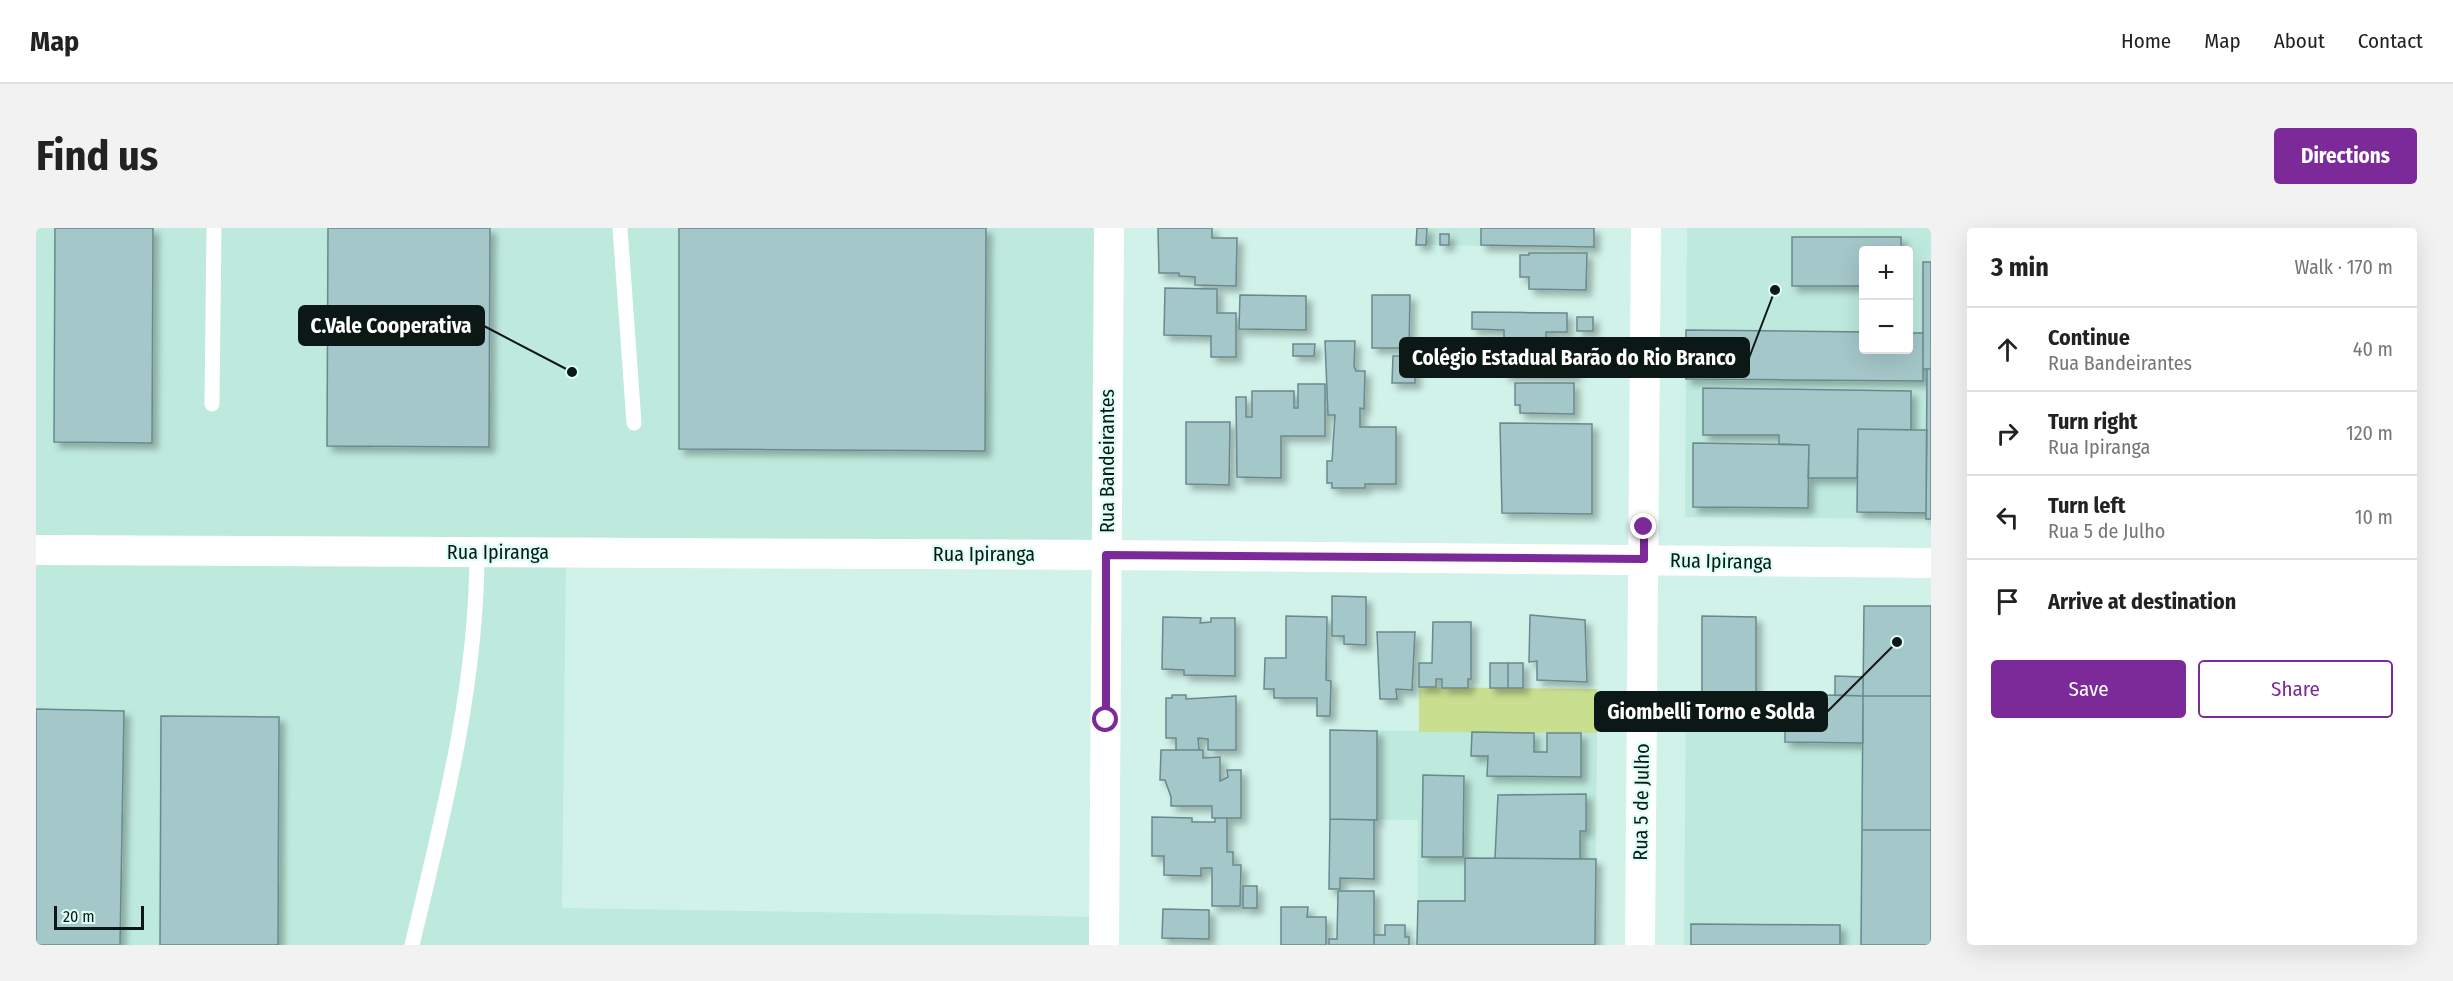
<!DOCTYPE html>
<html lang="en">
<head>
<meta charset="utf-8">
<style>
	:root { --surface:#fff; --page:#f2f2f2; --text:#222; --muted:#767676; --line:#e0e0e0; --accent:#7c2999 }
	body { margin:0; font-family:"Fira Sans Condensed",sans-serif; background:var(--page); color:var(--text) }
	.controls { position:absolute; right:18px; top:18px; display:grid; overflow:hidden; border-radius:6px; box-shadow:0 6px 24px #0002 }
	.controls button { width:54px; height:54px; display:grid; place-items:center; padding:0; border:0; border-bottom:2px solid var(--line); background:var(--surface); color:var(--text); font:30px sans-serif }
	.scale { position:absolute; left:18px; bottom:15px; width:90px; box-sizing:border-box; padding-left:6px; border:3px solid #0c1815; border-top:0; font-size:16px; line-height:21px; white-space:nowrap; color:#0c1815; -webkit-text-stroke:4px #ddfff5; paint-order:stroke }
	.stop { position:absolute; width:18px; height:18px; margin:-14px; border:4px solid #7c2999; border-radius:50%; background:#fff }
	.stop.end { background:#7c2999; border-color:#fff; box-shadow:0 2px 6px #0008 }
	.list { margin:0; padding:0; list-style:none }
	h2 { display:flex; justify-content:space-between; align-items:center; height:78px; margin:0; padding:0 24px; font-size:26px }
	h2 small { font-size:20px; font-weight:400; color:var(--muted) }
	.list li { display:grid; grid-template-columns:39px 1fr auto; gap:18px; align-items:center; box-sizing:border-box; height:84px; padding:0 24px; border-top:2px solid var(--line) }
	.list b { display:block; font-size:22px; white-space:nowrap }
	.list p { margin:0; font-size:20px; white-space:nowrap; color:var(--muted) }
	.list em { font-size:20px; font-style:normal; color:var(--muted) }
	.actions { display:flex; gap:12px; padding:18px 24px }
	.actions a { flex:1; padding:14px 0; border:2px solid var(--accent); border-radius:6px; text-align:center; font-size:21px; color:var(--accent) }
	.actions .main { background:var(--accent); color:#fff }
	.icon { flex:none; width:33px; height:33px; fill:none; stroke:currentColor; stroke-width:2; stroke-linecap:round; stroke-linejoin:round }
	.map { position:relative; flex:none; width:1895px; height:717px; overflow:hidden; border-radius:6px }
	header { display:flex; align-items:center; gap:36px; box-sizing:border-box; height:84px; padding:0 30px; background:var(--surface); border-bottom:2px solid var(--line) }
	header strong { font-size:28px }
	nav { display:flex; gap:33px; margin-inline-start:auto; font-size:21px }
	.intro { display:flex; align-items:center; justify-content:space-between; box-sizing:border-box; height:144px; padding:0 36px }
	h1 { margin:0; font-size:42px }
	.button { padding:15px 27px; border-radius:6px; background:var(--accent); color:#fff; font-size:21px; font-weight:700 }
	main { display:flex; gap:36px; padding:0 36px }
	aside { flex:1; background:var(--surface); border-radius:6px; box-shadow:0 6px 24px #0002 }
	.map>svg:first-child { display:block }
	.built { fill:#bee9dd; fill-rule:evenodd }
	.green { fill:#c9df90 }
	.building { fill:#a4c7ca; stroke:#69898d; stroke-width:1.5; filter:url(#shadow) }
	.lines { fill:none; stroke-linecap:round; stroke-linejoin:round }
	.lane { stroke:#fff; stroke-width:15 }
	.street { stroke:#fff; stroke-width:30 }
	.route { stroke:#7c2999; stroke-width:8 }
	.labels { text-anchor:middle; stroke-width:4.5; stroke-linejoin:round; paint-order:stroke }
	.street-label { font-size:20px; fill:#0c1815; stroke:#ddfff5 }
	.leader { fill:none; stroke:#0c1815; stroke-width:2 }
	.callout-dot { fill:#0c1815; stroke:#ddfff5; stroke-width:2 }
	.callout { fill:#0c1815; stroke:#0c1815; stroke-width:2 }
	.callout-label { font-size:21px; text-anchor:middle; font-weight:bold; fill:#fff }
</style>
</head>
<body>
<header>
<strong>Map</strong>
<nav><a>Home</a><a>Map</a><a>About</a><a>Contact</a></nav>
</header>
<div class="intro"><h1>Find us</h1><a class="button">Directions</a></div>
<main>
<div class="map">
<svg width="1895" height="717" viewBox="0 0 1895 717">
	<defs>
		<filter id="shadow"><feDropShadow dx="5.5" dy="5.5" stdDeviation="3" flood-color="#0004"/></filter>
	</defs>
	<rect width="100%" height="100%" fill="#d0f2e8"/>
	<path class="built" d="M0,0H1073L1070,327L530,325L526,680L1068,689V717H0Z
		M1381,0H1558V19L1380,17Z
		M1651,0H1895V291L1649,289ZM1828,22H1872V122H1828Z
		M1828,378H1895L1825,717H1648L1650,466L1827,467Z
		M1294,502L1561,505L1559,717H1381L1382,592L1294,591Z"/>
	<path class="green" d="M1383,459L1561,461V505L1383,504Z"/>
	<path class="building" d="M19,0H117L116,215L18,214Z
		M292,0H454L453,219L291,218Z
		M643,0H950L949,223L643,221Z
		M1122,0H1176V10H1201L1200,58L1159,57V49L1143,48V45H1123Z
		M1381,0H1391L1390,17H1380Z
		M1445,0H1558V19L1445,17Z
		M1404,6H1413V17H1404Z
		M1756,9H1865V22H1828V58H1756Z
		M1493,25H1551L1550,62L1493,61V49H1484V27H1493Z
		M1887,34H1895V141H1887Z
		M1129,60L1181,61V85H1200V129H1175V108L1128,107Z
		M1204,67L1270,68V102L1203,101Z
		M1336,67H1374L1373,120H1336Z
		M1436,84L1531,85V104H1510V112L1539,113V148L1468,147V102L1436,101Z
		M1541,89H1557V103H1541Z
		M1650,102L1828,104V122H1872V105H1887V153L1650,151Z
		M1289,113H1319L1318,138L1320,143H1329L1328,181L1324,180V199H1360V256H1329V260H1296V255H1291V233H1296L1299,187H1292Z
		M1257,116H1279L1278,128H1257Z
		M1357,128H1379V155H1356Z
		M1891,141H1895V291H1890Z
		M1479,155H1538V186L1484,185V177H1479Z
		M1262,156H1289V208H1245V250L1201,249L1200,169H1210V189H1216V163H1258V180H1262Z
		M1667,160L1875,163V202L1822,201L1821,250H1772L1773,217L1743,216V207H1667Z
		M1150,194H1194L1193,257L1150,256Z
		M1464,195L1556,196V286L1466,285Z
		M1822,201L1891,202L1890,285L1821,284Z
		M1657,215L1773,217L1772,280L1657,279Z
		M1296,368L1330,369V417L1308,416V408H1296Z
		M1828,378H1895V468H1827Z
		M1494,387L1549,392L1551,454L1501,452V433L1493,434Z
		M1250,388L1291,389L1290,452L1295,453L1294,488H1281V470H1238V461H1228L1229,430H1250Z
		M1666,388L1720,389V466L1666,465Z
		M1127,389L1165,390L1164,395L1175,394V390H1199V448L1148,447V442L1126,441Z
		M1397,394H1435V451H1432V460H1406V451H1400V459H1383V435H1396Z
		M1341,404H1379L1376,462L1360,461L1361,471H1344Z
		M1454,435H1472V460H1454Z
		M1472,435H1487V460H1472Z
		M1799,448L1827,449V468L1799,467Z
		M1749,466L1827,468V515L1749,514Z
		M1136,467H1150V471L1200,468V522H1172V511L1162,510L1163,522H1140V510H1130V470H1136Z
		M1827,468H1895V602H1826Z
		M0,481L88,483L84,717H0Z
		M125,488L243,489L242,717H124Z
		M1294,502L1341,503V592L1294,591Z
		M1436,504L1498,505V524H1511V505H1545V549L1451,548L1452,528H1435Z
		M1125,522H1167V530L1184,529V553L1192,549L1191,542H1205V590H1176V578H1135V569L1129,552H1124Z
		M1387,547L1428,548L1427,629H1386Z
		M1550,566V603H1544V631L1459,630L1462,567Z
		M1116,589L1156,590V594H1179V590H1191V624H1197V637H1205L1204,678H1176V640H1165V648L1128,647V628H1116Z
		M1294,591L1338,592V651L1304,650V661H1293Z
		M1826,602H1895V717H1825Z
		M1429,630L1560,631L1559,717H1381L1382,673H1429Z
		M1207,658H1221V680H1207Z
		M1302,663H1338V717H1293V711H1301Z
		M1245,679H1272L1271,689H1290V717H1245Z
		M1127,681L1173,682V711L1126,710Z
		M1655,696L1804,697V717H1655Z
		M1349,697H1369V709H1373V717H1338V707H1349Z"/>
	<g class="lines">
		<path class="lane" d="M584,0L598,195
			M176,176L178,0
			M376,717C407,588 441,458 441,324"/>
		<path class="street" d="M0,322L1070,327L1895,335
			M1068,717L1073,0
			M1604,717L1610,0"/>
	</g>
	<g class="lines">
		<path class="route" d="M1070,492V327L1608,331V299"/>
	</g>
	<g class="labels">
		<g class="street-label">
			<text transform="translate(1071 233) rotate(-90)" y="7">Rua Bandeirantes</text>
			<text x="462" y="331">Rua Ipiranga</text>
			<text x="948" y="333">Rua Ipiranga</text>
			<text transform="translate(1685 333) rotate(1)" y="7">Rua Ipiranga</text>
			<text transform="translate(1605 574) rotate(-89)" y="7">Rua 5 de Julho</text>
		</g>
	</g>
	<path class="leader" d="M536 144L448 98M1739 62L1713 130M1861 414L1791 484"/>
	<g class="callout-dot">
		<circle cx="536" cy="144" r="6"/>
		<circle cx="1739" cy="62" r="6"/>
		<circle cx="1861" cy="414" r="6"/>
	</g>
	<g class="callout">
		<rect x="263" y="78" width="185" height="39" rx="6"/>
		<rect x="1364" y="110" width="349" height="39" rx="6"/>
		<rect x="1559" y="464" width="232" height="39" rx="6"/>
	</g>
	<g class="callout-label">
		<text x="355" y="105">C.Vale Cooperativa</text>
		<text x="1538" y="137">Colégio Estadual Barão do Rio Branco</text>
		<text x="1675" y="491">Giombelli Torno e Solda</text>
	</g>
</svg>
<div class="controls">
<button>+</button>
<button>−</button>
</div>
<div class="scale">20 m</div>
<div class="stop" style="left:1070px;top:492px"></div>
<div class="stop end" style="left:1608px;top:299px"></div>
</div>
<aside>
<h2>3 min<small>Walk · 170 m</small></h2>
<ul class="list">
<li><svg class="icon" aria-label="ahead" viewBox="0 0 24 24"><path d="M12 20V5M6 11l6-6 6 6"/></svg><div><b>Continue</b><p>Rua Bandeirantes</p></div><em>40 m</em></li>
<li><svg class="icon" aria-label="right" viewBox="0 0 24 24"><path d="M7 20v-9h11M14 6l5 5-5 5"/></svg><div><b>Turn right</b><p>Rua Ipiranga</p></div><em>120 m</em></li>
<li><svg class="icon" aria-label="left" viewBox="0 0 24 24"><path d="M17 20v-9H6M10 6l-5 5 5 5"/></svg><div><b>Turn left</b><p>Rua 5 de Julho</p></div><em>10 m</em></li>
<li><svg class="icon" aria-label="arrive" viewBox="0 0 24 24"><path d="M6 21V4h12l-3 4 3 4H6"/></svg><div><b>Arrive at destination</b></div></li>
</ul>
<div class="actions"><a class="main">Save</a><a>Share</a></div>
</aside>
</main>
</body>
</html>
